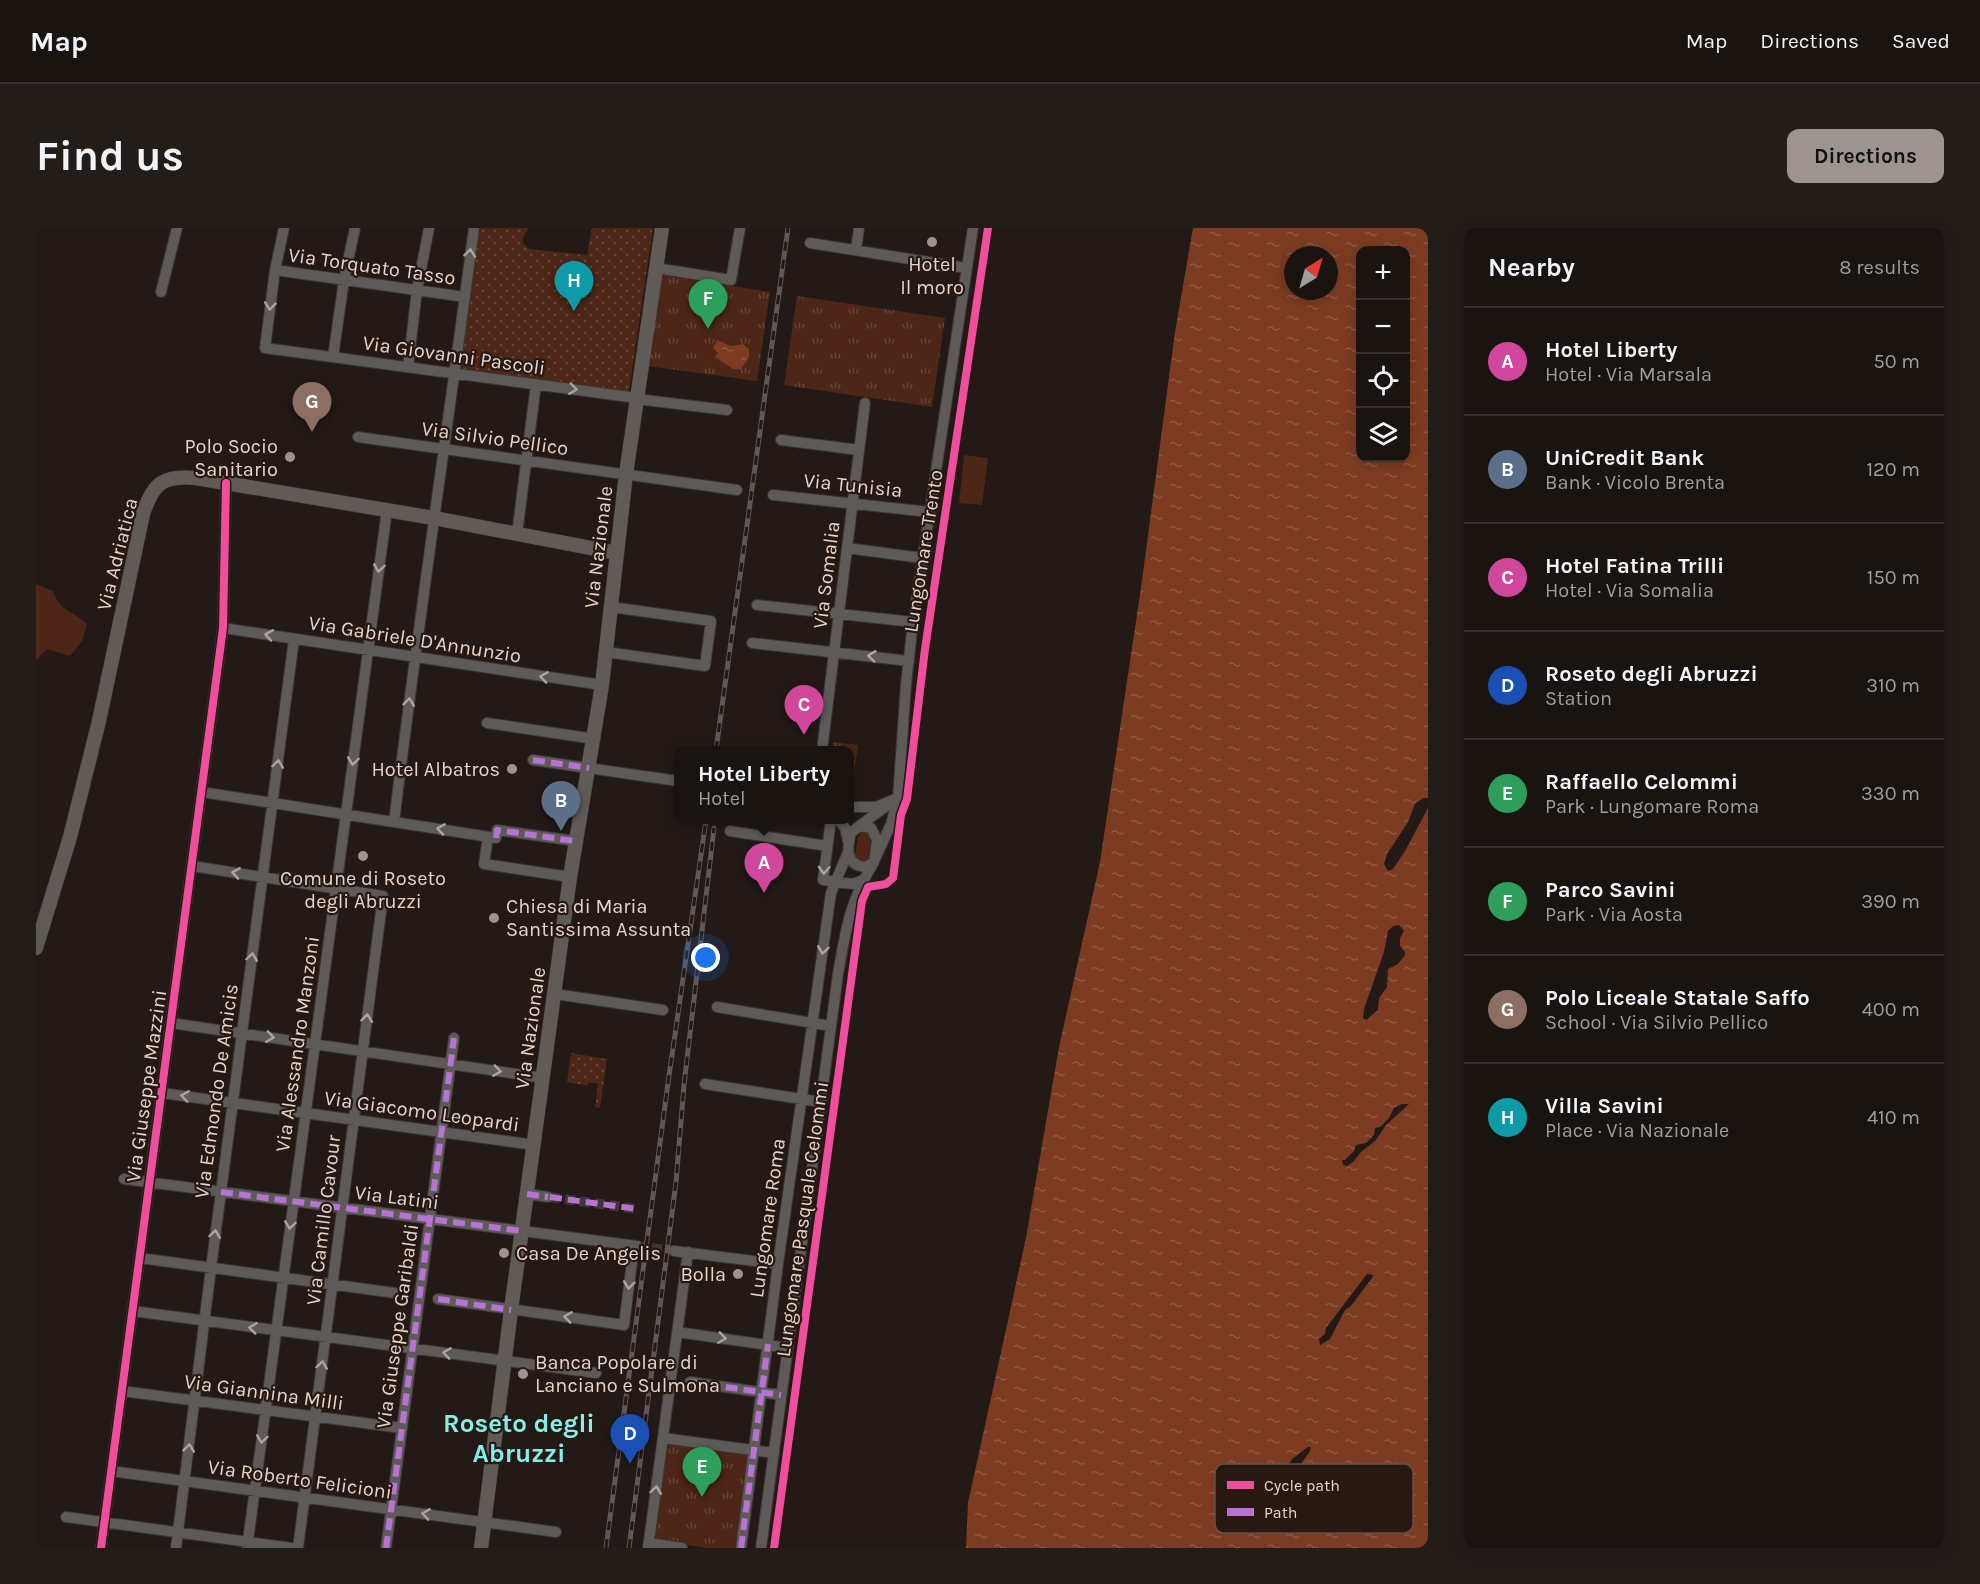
<!DOCTYPE html>
<html lang="en">
<head>
<meta charset="utf-8">
<style>
	:root { --surface:#1a1411; --page:#231d1a; --text:#f1f3f6; --muted:#9f9e9f; --line:#383331; --accent:#9e948f }
	body { margin:0; font-family:Karla,sans-serif; background:var(--page); color:var(--text) }
	.controls { position:absolute; right:18px; top:18px; display:grid; overflow:hidden; border-radius:12px; box-shadow:0 3px 15px #0003 }
	.controls button { width:54px; height:54px; display:grid; place-items:center; padding:0; border:0; border-bottom:2px solid var(--line); background:var(--surface); color:var(--text); font:30px sans-serif }
	.compass { position:absolute; left:1248px; top:18px; width:54px; height:54px; border-radius:50%; background:var(--surface); box-shadow:0 3px 15px #0003; rotate:37deg }
	.you { position:absolute; left:670px; top:730px; width:21px; height:21px; margin:-15px; border:4px solid #fff; border-radius:50%; background:#1a73e8; box-shadow:0 0 0 9px #1a73e833 }
	.badge { display:grid; place-items:center; width:39px; height:39px; border-radius:50%; background:var(--accent); color:#fff; font-size:20px; font-weight:700 }
	.pin { position:absolute; translate:-50% -50px; filter:drop-shadow(0 2px 3px #0008) }
	.pin::after { content:''; position:absolute; top:32px; width:21px; height:18px; background:inherit; clip-path:polygon(0 0,100% 0,50% 100%) }
	.popup { position:absolute; left:638px; top:518px; width:180px; height:78px; box-sizing:border-box; display:grid; place-content:center; border-radius:12px; background:var(--surface); filter:drop-shadow(0 2px 4px #0005); font-size:20px; white-space:nowrap; color:var(--muted) }
	.popup b { font-size:22px; color:var(--text) }
	.popup::after { content:''; position:absolute; left:50%; top:100%; margin-left:-12px; border:12px solid transparent; border-top-color:var(--surface) }
	.list { margin:0; padding:0; list-style:none }
	h2 { display:flex; justify-content:space-between; align-items:center; height:78px; margin:0; padding:0 24px; font-size:26px }
	h2 small { font-size:20px; font-weight:400; color:var(--muted) }
	.list li { display:grid; grid-template-columns:39px 1fr auto; gap:18px; align-items:center; box-sizing:border-box; height:108px; padding:0 24px; border-top:2px solid var(--line) }
	.list b { display:block; font-size:22px; white-space:nowrap }
	.list p { margin:0; font-size:20px; white-space:nowrap; color:var(--muted) }
	.list em { font-size:20px; font-style:normal; color:var(--muted) }
	.icon { flex:none; width:33px; height:33px; fill:none; stroke:currentColor; stroke-width:2; stroke-linecap:round; stroke-linejoin:round }
	.map { position:relative; flex:none; width:1392px; height:1320px; overflow:hidden; border-radius:12px }
	header { display:flex; align-items:center; gap:36px; box-sizing:border-box; height:84px; padding:0 30px; background:var(--surface); border-bottom:2px solid var(--line) }
	header strong { font-size:28px }
	nav { display:flex; gap:33px; margin-inline-start:auto; font-size:21px }
	.intro { display:flex; align-items:center; justify-content:space-between; box-sizing:border-box; height:144px; padding:0 36px }
	h1 { margin:0; font-size:42px }
	.button { padding:15px 27px; border-radius:12px; background:var(--accent); color:#111; font-size:21px; font-weight:700 }
	main { display:flex; gap:36px; padding:0 36px }
	aside { flex:1; background:var(--surface); border-radius:12px; box-shadow:0 3px 15px #0003 }
	.map>svg:first-child { display:block }
	.grass { fill:#4d2617 }
	.park { fill:url(#park-tufts) }
	.garden { fill:url(#garden-dots) }
	.water { fill:url(#water-ripples); fill-rule:evenodd }
	.pier { fill:#231a17 }
	.lines { fill:none; stroke-linecap:round; stroke-linejoin:round }
	.minor-tunnel { stroke:#403633; stroke-width:10; stroke-dasharray:10 5; stroke-linecap:butt }
	.minor-casing { stroke:#3d3532; stroke-width:12 }
	.major-casing { stroke:#3d3532; stroke-width:15 }
	.minor { stroke:#5e5a58; stroke-width:10 }
	.major { stroke:#615b58; stroke-width:14 }
	.rail-casing { stroke:#5e5857; stroke-width:5 }
	.rail { stroke:#281812; stroke-width:3; stroke-dasharray:9; stroke-linecap:butt }
	.quiet { stroke:#b673d3; stroke-width:6; stroke-dasharray:12 6; stroke-linecap:butt }
	.cycleway-casing { stroke:#281812; stroke-width:11 }
	.cycleway { stroke:#ef4d9e; stroke-width:8 }
	.oneway { stroke:#ada4a0 }
	.poi-dot { fill:#9e948f; stroke:#281812; stroke-width:2 }
	.labels { text-anchor:middle; stroke-width:4.5; stroke-linejoin:round; paint-order:stroke }
	.poi-label { font-size:20px; fill:#e1d5d0; stroke:#281812; text-anchor:end }
	.street-label { font-size:20px; fill:#e1d5d0; stroke:#281812 }
	.district-label { font-size:26px; font-weight:bold; fill:#83efea; stroke:#281812 }
	.key { fill:#281812; stroke:#60514b; stroke-width:1.5 }
	.key-label { font-size:16px; fill:#e1d5d0 }
</style>
</head>
<body>
<header>
<strong>Map</strong>
<nav><a>Map</a><a>Directions</a><a>Saved</a></nav>
</header>
<div class="intro"><h1>Find us</h1><a class="button">Directions</a></div>
<main>
<div class="map">
<svg width="1392" height="1320" viewBox="0 0 1392 1320">
	<defs>
		<pattern id="park-tufts" width="24" height="20" patternUnits="userSpaceOnUse" patternTransform="scale(1.5)"><rect width="24" height="20" fill="#4d2617"/><path d="M3 7l-1-3M5 7V3M7 7l1-3M15 17l-1-3M17 17v-4M19 17l1-3" fill="none" stroke="#664538"/></pattern>
		<pattern id="garden-dots" width="8" height="8" patternUnits="userSpaceOnUse" patternTransform="scale(1.5)"><rect width="8" height="8" fill="#4d2617"/><path d="M2 2h.1M6 6h.1" fill="none" stroke="#664538" stroke-width="1.8" stroke-linecap="round"/></pattern>
		<pattern id="water-ripples" width="26" height="14" patternUnits="userSpaceOnUse" patternTransform="scale(1.5)"><rect width="26" height="14" fill="#7d3c22"/><path d="M2 4q2-2 4 0t4 0M15 11q2-2 4 0t4 0" fill="none" stroke="#8f5741"/></pattern>
	</defs>
	<rect width="100%" height="100%" fill="#231a17"/>
	<path class="grass" d="M928,227L952,230L946,277L923,275Z
		M0,356L17,363C25,385 36,382 51,396L46,413L34,428L11,421L0,432Z
		M825,604H831L835,609L833,629L828,635L825,634L819,627L822,609Z"/>
	<path class="park" d="M624,47L734,64L721,153L612,138Z
		M761,68L909,90L896,179L748,157Z
		M797,514L822,517L815,567H813V522H796Z
		M630,1213L715,1225L702,1320H672L616,1312Z"/>
	<path class="garden" d="M441,0H493L487,9V15L493,21L551,27L556,0H617L593,163L421,144Z
		M535,825L571,831L564,880L559,879L562,856L553,854L552,858L531,854Z"/>
	<path class="water" d="M1157,0H1392V1320H930L932,1275L990,1010L1023,819L1064,634L1105,360L1139,104ZM1324,22H1370V230H1324ZM1257,27H1293V63H1257Z
		M681,112L695,118L707,116L713,121V129L705,141H697L679,129L682,125L677,120Z"/>
	<path class="pier" d="M1387,570H1392V580L1369,623L1357,641L1352,643L1348,636L1351,626L1372,594L1379,576Z
		M1363,697L1368,703L1364,710V718L1369,724V727L1362,736L1352,741L1351,759L1343,770L1342,782L1330,792L1327,790L1328,781L1348,724L1352,703L1357,698Z
		M1366,876H1373L1350,897L1340,912L1325,924L1317,934L1311,938L1307,937L1306,932H1309L1318,923L1320,917L1330,915L1338,907L1339,900L1344,899L1353,890L1358,880Z
		M1331,1046L1337,1047L1336,1050L1315,1078L1309,1082L1294,1111L1284,1117L1283,1111L1289,1106L1290,1100Z
		M1272,1219H1275L1274,1223L1237,1277L1223,1293L1216,1296L1212,1291L1226,1276V1273L1235,1260L1244,1253L1256,1231Z"/>
	<g class="lines">
		<path class="minor-tunnel" d="M514,969L601,981
			M601,1018L638,1023"/>
		<defs>
			<path id="minor" d="M248,0L239,42L229,120L601,170
				M774,15L930,40
				M820,22L823,0
				M620,40L695,52L704,0
				M239,42L429,69
				M125,64L141,0
				M297,129L308,52L319,0
				M372,139L381,62L393,0
				M601,171L691,182
				M322,209L701,262
				M745,212L823,222
				M737,267L893,284
				M481,306L500,156
				M811,320L886,330
				M721,377L877,394
				M187,400L566,457
				M716,415L873,433
				M570,424L669,438L675,393L575,379
				M451,495L559,511
				M786,522L829,175
				M497,532L642,553
				M166,564L460,610L461,602L539,613
				M813,579H840L862,570
				M795,592L787,652L817,656L827,652
				M803,592L809,600L812,613
				M358,594C382,396 412,198 438,0
				M823,598L835,600L841,612L838,634L829,639C809,637 811,620 815,605Z
				M823,598L852,577
				M694,603L791,618
				M452,609L448,636L534,649
				M839,631L855,596L862,570L870,456L877,394L937,0
				M156,638L347,668L262,1320
				M519,766L627,782
				M681,779L795,798
				M135,795L508,850
				M669,856L785,874
				M126,865L498,917
				M88,951L601,1018
				M491,966L512,969
				M638,1023L742,1036
				M104,1030L359,1065
				M402,1071L588,1097L598,1018
				M97,1083L560,1145
				M641,1104L752,1120
				M654,1154L745,1167
				M86,1163L366,1200
				M627,1210L738,1225
				M75,1243L520,1304
				M30,1289L256,1320
				M613,1315L646,1320
				M65,1320L187,400L190,255
				M140,1320L175,1040L258,411
				M211,1320L351,282
				M350,1320L418,810
				M612,1320L652,1024
				M705,1320L742,1036L795,665L812,624
				M725,1320L802,746C810,701 813,675 838,634"/>
			<path id="major" d="M0,720L34,609L63,493L107,286C117,255 127,247 160,250L398,290L581,325
				M445,1320L475,1082L534,649L566,457L590,246L626,0"/>
		</defs>
		<use href="#minor" class="minor-casing"/>
		<use href="#major" class="major-casing"/>
		<use href="#minor" class="minor"/>
		<use href="#major" class="major"/>
		<defs>
			<path id="rail" d="M680,522L752,0
				M570,1320L632,855L670,592
				M593,1320L640,954L648,857L678,600"/>
		</defs>
		<use href="#rail" class="rail-casing"/>
		<use href="#rail" class="rail"/>
		<path class="quiet" d="M497,532L553,540
			M460,610L461,602L539,613
			M185,964L486,1003
			M491,966L512,969
			M514,969L601,981
			M402,1071L475,1082
			M654,1154L745,1167
			M350,1320L418,810
			M705,1320L732,1116"/>
		<defs>
			<path id="cycleway" d="M65,1320L187,400L190,255
				M738,1320L826,673L832,659L850,656L857,650L865,587L871,571L889,421L952,0"/>
		</defs>
		<use href="#cycleway" class="cycleway-casing"/>
		<use href="#cycleway" class="cycleway"/>
	</g>
	<defs><path id="oneway-chevron" d="M-2-3.5L2.5 0L-2 3.5" fill="none" stroke-width="1.6" stroke-linecap="round" stroke-linejoin="round" transform="scale(1.5)"/></defs>
	<g class="oneway">
		<use href="#oneway-chevron" transform="translate(434 25) rotate(-83)"/>
		<use href="#oneway-chevron" transform="translate(234 78) rotate(97)"/>
		<use href="#oneway-chevron" transform="translate(537 161) rotate(8)"/>
		<use href="#oneway-chevron" transform="translate(343 340) rotate(98)"/>
		<use href="#oneway-chevron" transform="translate(233 407) rotate(-171)"/>
		<use href="#oneway-chevron" transform="translate(836 428) rotate(-173)"/>
		<use href="#oneway-chevron" transform="translate(508 449) rotate(-172)"/>
		<use href="#oneway-chevron" transform="translate(373 474) rotate(-83)"/>
		<use href="#oneway-chevron" transform="translate(317 533) rotate(98)"/>
		<use href="#oneway-chevron" transform="translate(242 536) rotate(-82)"/>
		<use href="#oneway-chevron" transform="translate(405 601) rotate(-171)"/>
		<use href="#oneway-chevron" transform="translate(788 642) rotate(93)"/>
		<use href="#oneway-chevron" transform="translate(200 645) rotate(-171)"/>
		<use href="#oneway-chevron" transform="translate(787 722) rotate(98)"/>
		<use href="#oneway-chevron" transform="translate(216 729) rotate(-82)"/>
		<use href="#oneway-chevron" transform="translate(331 790) rotate(-83)"/>
		<use href="#oneway-chevron" transform="translate(234 809) rotate(8)"/>
		<use href="#oneway-chevron" transform="translate(461 843) rotate(8)"/>
		<use href="#oneway-chevron" transform="translate(149 868) rotate(-172)"/>
		<use href="#oneway-chevron" transform="translate(254 997) rotate(98)"/>
		<use href="#oneway-chevron" transform="translate(179 1006) rotate(-82)"/>
		<use href="#oneway-chevron" transform="translate(593 1057) rotate(97)"/>
		<use href="#oneway-chevron" transform="translate(532 1089) rotate(-172)"/>
		<use href="#oneway-chevron" transform="translate(217 1100) rotate(-173)"/>
		<use href="#oneway-chevron" transform="translate(686 1110) rotate(8)"/>
		<use href="#oneway-chevron" transform="translate(411 1125) rotate(-172)"/>
		<use href="#oneway-chevron" transform="translate(286 1137) rotate(-82)"/>
		<use href="#oneway-chevron" transform="translate(226 1211) rotate(98)"/>
		<use href="#oneway-chevron" transform="translate(153 1220) rotate(-83)"/>
		<use href="#oneway-chevron" transform="translate(620 1262) rotate(-82)"/>
		<use href="#oneway-chevron" transform="translate(390 1286) rotate(-172)"/>
	</g>
	<g class="poi-dot">
		<circle cx="896" cy="14" r="6"/>
		<circle cx="254" cy="229" r="6"/>
		<circle cx="476" cy="541" r="6"/>
		<circle cx="327" cy="628" r="6"/>
		<circle cx="458" cy="690" r="6"/>
		<circle cx="468" cy="1025" r="6"/>
		<circle cx="702" cy="1046" r="6"/>
		<circle cx="487" cy="1146" r="6"/>
	</g>
	<g class="labels">
		<g class="poi-label">
			<text x="896" y="43" text-anchor="middle">Hotel<tspan x="896" dy="23">Il moro</tspan></text>
			<text x="242" y="225">Polo Socio<tspan x="242" dy="23">Sanitario</tspan></text>
			<text x="464" y="548">Hotel Albatros</text>
			<text x="327" y="657" text-anchor="middle">Comune di Roseto<tspan x="327" dy="23">degli Abruzzi</tspan></text>
			<text x="470" y="685" text-anchor="start">Chiesa di Maria<tspan x="470" dy="23">Santissima Assunta</tspan></text>
			<text x="480" y="1032" text-anchor="start">Casa De Angelis</text>
			<text x="690" y="1053">Bolla</text>
			<text x="499" y="1141" text-anchor="start">Banca Popolare di<tspan x="499" dy="23">Lanciano e Sulmona</tspan></text>
		</g>
		<g class="street-label">
			<text transform="translate(336 38) rotate(8)" y="7">Via Torquato Tasso</text>
			<text transform="translate(418 127) rotate(8)" y="7">Via Giovanni Pascoli</text>
			<text transform="translate(459 210) rotate(8)" y="7">Via Silvio Pellico</text>
			<text transform="translate(817 257) rotate(6)" y="7">Via Tunisia</text>
			<text transform="translate(562 319) rotate(-83)" y="7">Via Nazionale</text>
			<text transform="translate(887 323) rotate(-81)" y="7">Lungomare Trento</text>
			<text transform="translate(81 326) rotate(-76)" y="7">Via Adriatica</text>
			<text transform="translate(790 347) rotate(-83)" y="7">Via Somalia</text>
			<text transform="translate(379 411) rotate(9)" y="7">Via Gabriele D'Annunzio</text>
			<text transform="translate(494 800) rotate(-82)" y="7">Via Nazionale</text>
			<text transform="translate(261 816) rotate(-82)" y="7">Via Alessandro Manzoni</text>
			<text transform="translate(110 858) rotate(-82)" y="7">Via Giuseppe Mazzini</text>
			<text transform="translate(180 863) rotate(-82)" y="7">Via Edmondo De Amicis</text>
			<text transform="translate(386 883) rotate(8)" y="7">Via Giacomo Leopardi</text>
			<text transform="translate(361 969) rotate(7)" y="7">Via Latini</text>
			<text transform="translate(731 990) rotate(-82)" y="7">Lungomare Roma</text>
			<text transform="translate(766 991) rotate(-82)" y="7">Lungomare Pasquale Celommi</text>
			<text transform="translate(287 992) rotate(-83)" y="7">Via Camillo Cavour</text>
			<text transform="translate(361 1098) rotate(-82)" y="7">Via Giuseppe Garibaldi</text>
			<text transform="translate(228 1164) rotate(8)" y="7">Via Giannina Milli</text>
			<text transform="translate(264 1251) rotate(8)" y="7">Via Roberto Felicioni</text>
		</g>
		<g class="district-label">
			<text x="483" y="1204">Roseto degli<tspan x="483" dy="30">Abruzzi</tspan></text>
		</g>
	</g>
	<rect x="1179" y="1236" width="198" height="69" rx="9" class="key"/>
	<rect x="1191" y="1253" width="27" height="8" fill="#ef4d9e"/>
	<rect x="1191" y="1280" width="27" height="8" fill="#b673d3"/>
	<g class="key-label">
		<text x="1228" y="1263">Cycle path</text>
		<text x="1228" y="1290">Path</text>
	</g>
</svg>
<div class="controls">
<button>+</button>
<button>−</button>
<button><svg class="icon" aria-label="locate" viewBox="0 0 24 24"><circle cx="12" cy="12" r="6"/><path d="M12 2v4M12 18v4M2 12h4M18 12h4"/></svg></button>
<button><svg class="icon" aria-label="layers" viewBox="0 0 24 24"><path d="M12 4l9 5-9 5-9-5zM3 14l9 5 9-5"/></svg></button>
</div>
<svg class="compass" viewBox="-18 -18 36 36"><path d="M0-13l5 13h-10z" fill="#e53935"/><path d="M0 13l5-13h-10z" fill="#9f9e9f"/></svg>
<div class="you"></div>
<div class="pin badge" style="left:728px;top:665px;background:#d1479c">A</div>
<div class="popup"><b>Hotel Liberty</b>Hotel</div>
<div class="pin badge" style="left:525px;top:603px;background:#5c6f8a">B</div>
<div class="pin badge" style="left:768px;top:507px;background:#d1479c">C</div>
<div class="pin badge" style="left:594px;top:1236px;background:#1a4fb4">D</div>
<div class="pin badge" style="left:666px;top:1269px;background:#2e9e5b">E</div>
<div class="pin badge" style="left:672px;top:101px;background:#2e9e5b">F</div>
<div class="pin badge" style="left:276px;top:204px;background:#8d6e63">G</div>
<div class="pin badge" style="left:538px;top:83px;background:#0f9aa8">H</div>
</div>
<aside>
<h2>Nearby<small>8 results</small></h2>
<ul class="list">
<li><span class="badge" style="background:#d1479c">A</span><div><b>Hotel Liberty</b><p>Hotel · Via Marsala</p></div><em>50 m</em></li>
<li><span class="badge" style="background:#5c6f8a">B</span><div><b>UniCredit Bank</b><p>Bank · Vicolo Brenta</p></div><em>120 m</em></li>
<li><span class="badge" style="background:#d1479c">C</span><div><b>Hotel Fatina Trilli</b><p>Hotel · Via Somalia</p></div><em>150 m</em></li>
<li><span class="badge" style="background:#1a4fb4">D</span><div><b>Roseto degli Abruzzi</b><p>Station</p></div><em>310 m</em></li>
<li><span class="badge" style="background:#2e9e5b">E</span><div><b>Raffaello Celommi</b><p>Park · Lungomare Roma</p></div><em>330 m</em></li>
<li><span class="badge" style="background:#2e9e5b">F</span><div><b>Parco Savini</b><p>Park · Via Aosta</p></div><em>390 m</em></li>
<li><span class="badge" style="background:#8d6e63">G</span><div><b>Polo Liceale Statale Saffo</b><p>School · Via Silvio Pellico</p></div><em>400 m</em></li>
<li><span class="badge" style="background:#0f9aa8">H</span><div><b>Villa Savini</b><p>Place · Via Nazionale</p></div><em>410 m</em></li>
</ul>
</aside>
</main>
</body>
</html>
